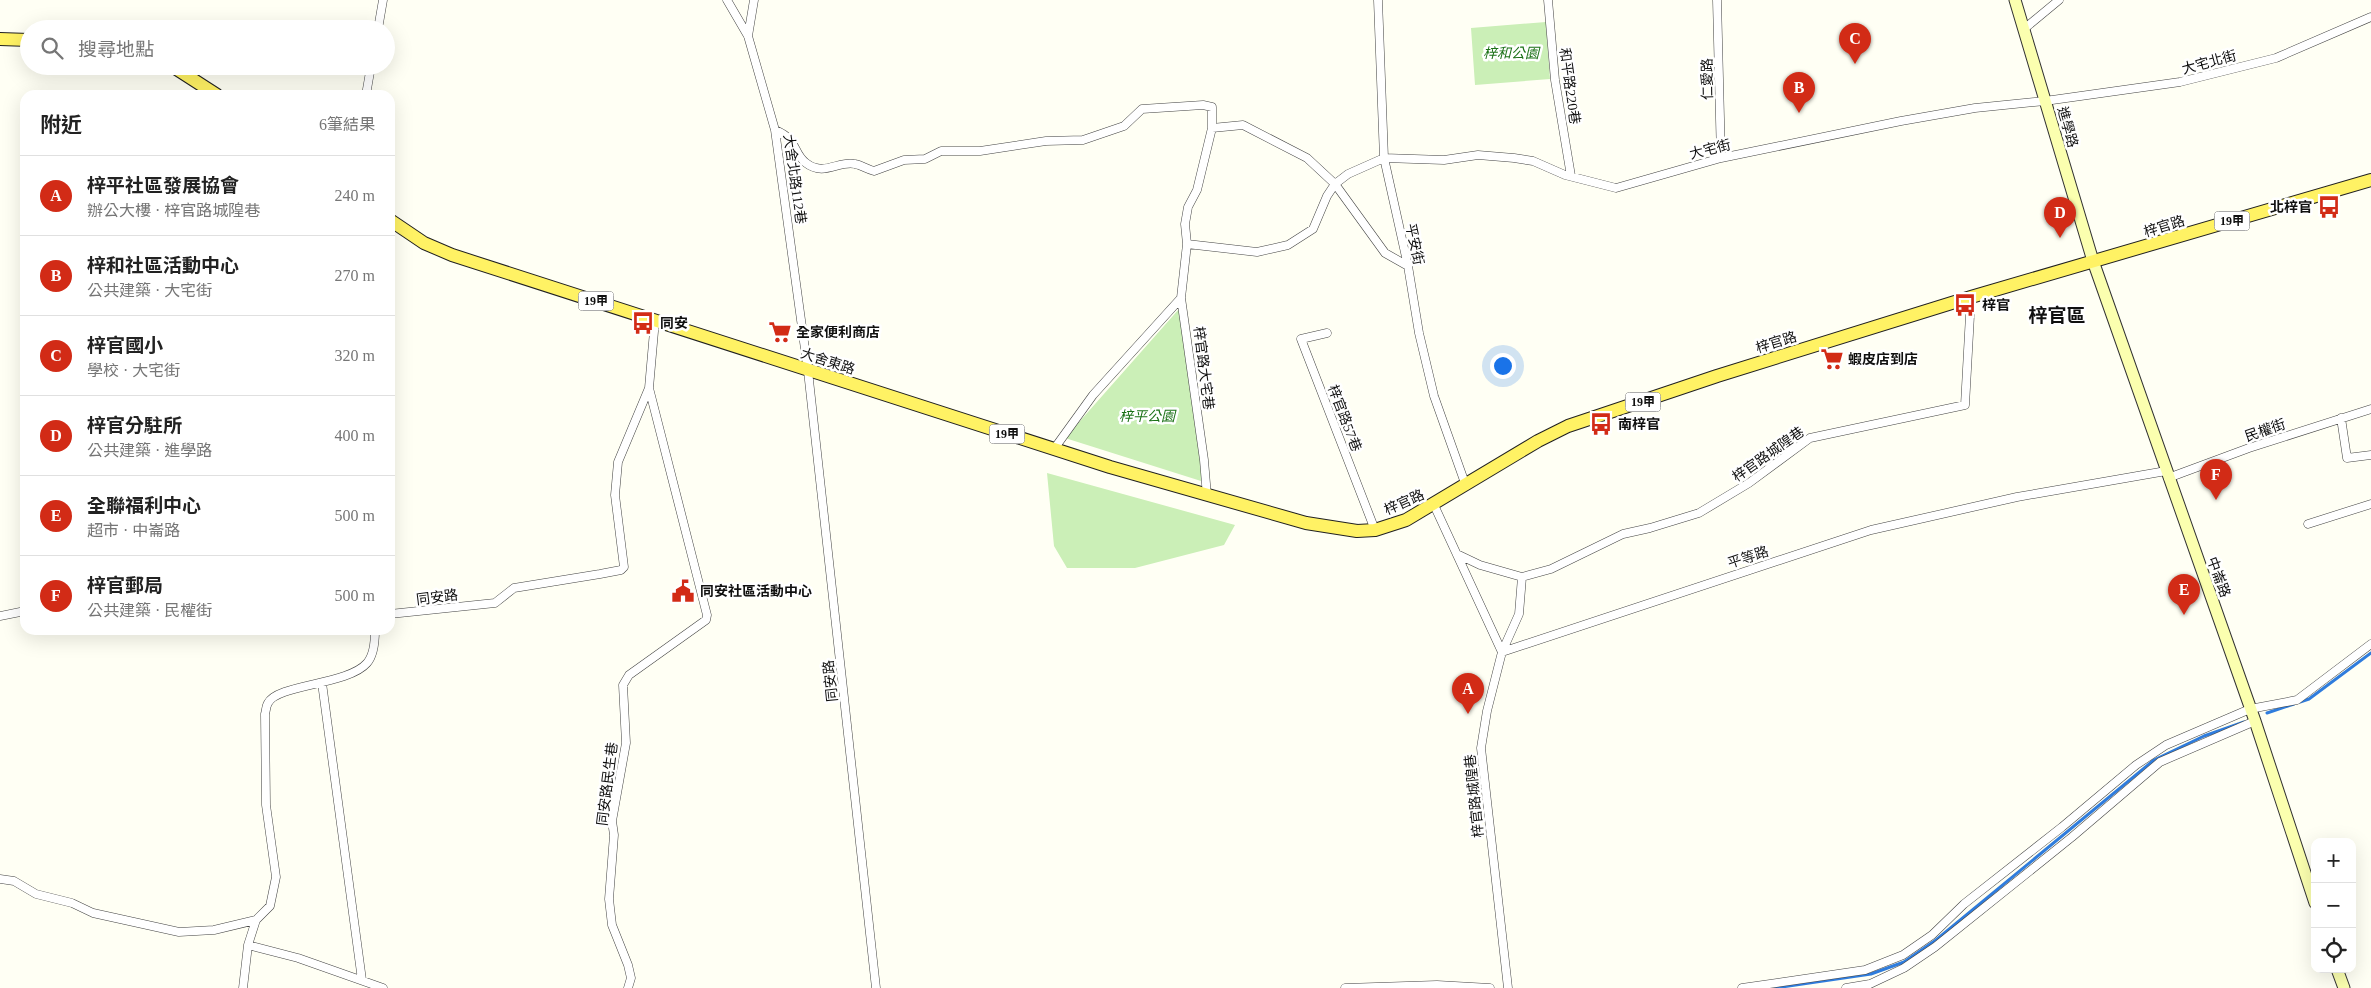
<!DOCTYPE html>
<html lang="zh-TW">
<head>
<meta charset="utf-8">
<style>
	:root { --surface:#fff; --page:#f6f6f6; --text:#222; --muted:#767676; --line:#e0e0e0; --accent:#d22b16 }
	body { margin:0; font-family:"Times New Roman","Noto Sans TC",serif; background:var(--page); color:var(--text) }
	.controls { position:absolute; right:15px; bottom:15px; display:grid; overflow:hidden; border-radius:10px; box-shadow:0 5px 20px #0002 }
	.controls button { width:45px; height:45px; display:grid; place-items:center; padding:0; border:0; border-bottom:1px solid var(--line); background:var(--surface); color:var(--text); font:25px sans-serif }
	.you { position:absolute; left:1502px; top:365px; width:18px; height:18px; margin:-12px; border:4px solid #fff; border-radius:50%; background:#1a73e8; box-shadow:0 0 0 8px #1a73e833 }
	.badge { display:grid; place-items:center; width:32px; height:32px; border-radius:50%; background:var(--accent); color:#fff; font-size:16px; font-weight:700 }
	.pin { position:absolute; translate:-50% -41px; filter:drop-shadow(0 1px 2px #0008) }
	.pin::after { content:''; position:absolute; top:26px; width:18px; height:15px; background:inherit; clip-path:polygon(0 0,100% 0,50% 100%) }
	.list { margin:0; padding:0; list-style:none }
	h2 { display:flex; justify-content:space-between; align-items:center; height:65px; margin:0; padding:0 20px; font-size:21px }
	h2 small { font-size:16px; font-weight:400; color:var(--muted) }
	.list li { display:grid; grid-template-columns:32px 1fr auto; gap:15px; align-items:center; box-sizing:border-box; height:80px; padding:0 20px; border-top:1px solid var(--line) }
	.list b { display:block; font-size:19px; white-space:nowrap }
	.list p { margin:0; font-size:16px; white-space:nowrap; color:var(--muted) }
	.list em { font-size:16px; font-style:normal; color:var(--muted) }
	.icon { flex:none; width:28px; height:28px; fill:none; stroke:currentColor; stroke-width:2; stroke-linecap:round; stroke-linejoin:round }
	.map { position:relative; flex:none; width:2371px; height:988px; overflow:hidden }
	.search { position:absolute; background:var(--surface); box-shadow:0 5px 20px #0002; left:20px; top:20px; width:375px; height:55px; display:flex; align-items:center; gap:12px; box-sizing:border-box; padding:0 18px; border-radius:28px; color:var(--muted); font-size:19px }
	.panel { position:absolute; background:var(--surface); box-shadow:0 5px 20px #0002; left:20px; top:90px; width:375px; height:545px; border-radius:15px }
	.map>svg:first-child { display:block }
	.green { fill:#cbefb7 }
	.lines { fill:none; stroke-linecap:round; stroke-linejoin:round }
	.stream { stroke:#2f7cdd; stroke-width:3 }
	.street-casing { stroke:#434343; stroke-width:9 }
	.secondary-casing { stroke:#323232; stroke-width:13 }
	.primary-casing { stroke:#212121; stroke-width:14 }
	.street { stroke:#fff; stroke-width:8 }
	.secondary { stroke:#fbffaf; stroke-width:11 }
	.primary { stroke:#fff264; stroke-width:12 }
	.labels { text-anchor:middle; stroke-width:5; stroke-linejoin:round; paint-order:stroke }
	.shield { fill:#fff; stroke:#585858; stroke-width:1 }
	.shield-label { font-size:12px; font-weight:bold; fill:#101010 }
	.park-label { font-size:14px; font-style:italic; fill:#1b7117; stroke:#fff }
	.street-label { font-size:14px; fill:#101010; stroke:#fff }
	.poi-label { font-size:14px; font-weight:bold; fill:#101010; stroke:#fff; text-anchor:start }
	.district-label { font-size:19px; font-weight:bold; fill:#101010; stroke:#fff }
</style>
</head>
<body>
<div class="map">
<svg width="2371" height="988" viewBox="0 0 2371 988">
	<rect width="100%" height="100%" fill="#fffff4"/>
	<path class="green" d="M1546,22L1550,79L1475,85L1471,28Z
		M1179,309L1201,467V481L1065,438Z
		M1047,473L1235,525L1224,545L1135,568H1067L1054,546Z"/>
	<g class="lines">
		<path class="stream" d="M2300,702L2309,699L2371,653
			M2267,713L2294,704
			M1775,988L1871,974L1904,962L1936,940L2154,760L2204,736L2244,722"/>
		<defs>
			<path id="street" d="M727,0L748,36L775,130L808,371L876,988
				M1378,0L1384,158L1408,266L1419,333L1434,396L1466,486
				M1548,0L1555,80L1571,176
				M1717,0L1721,158
				M378,29L383,0
				M2024,29L2059,0
				M748,36L754,0
				M366,95L371,66
				M1212,128L1243,125L1307,158L1335,184L1385,253L1408,266
				M775,130C799,140 792,152 806,163C824,177 839,160 855,164C861,165 867,169 874,171L904,160L925,159L941,151H980L1046,141L1083,140L1124,126L1142,109L1203,105L1212,107V128L1197,190L1188,207L1185,224L1187,244L1181,298L1204,460L1207,496
				M1187,244L1257,252L1288,245L1313,229L1327,196L1335,184L1348,174L1384,158L1444,160L1478,155L1514,158L1533,161L1565,175L1616,188L1721,158L1901,121L1975,108L2045,101L2180,82L2276,58L2371,17
				M1327,333L1301,339L1375,530
				M2341,418L2347,458L2371,455
				M1054,449L1093,395L1181,298
				M2168,478L2249,448L2371,409
				M1434,505L1502,652L1871,530L2017,497L2166,471
				M2308,524L2371,504
				M1459,555L1480,565L1522,577L1551,569L1623,534L1650,528L1699,513L1749,483L1810,438L1965,405L1971,297
				M390,614L495,603L514,588L600,574L621,570L624,567L615,495L618,462L649,388
				M0,616L25,611
				M322,683L362,980
				M0,879L14,881L36,894L72,903L93,913L179,932L214,930L256,920L270,906L276,877L266,805L265,714C266,711 266,706 268,703C277,684 348,685 367,663C374,655 375,641 375,630
				M248,945L298,958L383,988
				M243,988L248,945L256,920
				M628,988L631,978L628,965L612,925L609,899L614,835L612,821L626,743L623,685L629,675L706,620L707,615L649,388L655,320
				M1345,988L1437,985L1490,988
				M1508,988L1481,748L1487,711L1502,652L1519,614L1522,577
				M1742,988L1865,970L1903,955L1932,935L1964,904L2062,827L2136,765L2166,745L2250,709L2297,700L2371,644
				M1846,988L1870,984L1904,968L1935,947L2072,837L2160,762L2255,721"/>
			<path id="secondary" d="M2015,0L2093,261L2255,721L2315,903
				M2337,969L2344,988"/>
			<path id="primary" d="M0,39L29,40
				M172,66L217,95
				M390,220L424,243L452,255L1110,467L1306,523L1357,531L1375,530L1406,520L1538,441L1568,426L1592,418L1717,376L1971,297L2371,180"/>
		</defs>
		<use href="#street" class="street-casing"/>
		<use href="#secondary" class="secondary-casing"/>
		<use href="#primary" class="primary-casing"/>
		<use href="#street" class="street"/>
		<use href="#secondary" class="secondary"/>
		<use href="#primary" class="primary"/>
	</g>
	<defs>
		<symbol id="bus-bare" viewBox="-9 -9 18 18"><path d="M-5-6H5V4H4V6H2V4H-2V6H-4V4H-5ZM-3.5-4V0h7V-4ZM-3.5 1.2v1.5H-2V1.2ZM2 1.2v1.5H3.5V1.2Z" fill="#d22b16" stroke="#fff" stroke-width="2.5" paint-order="stroke"/></symbol>
		<symbol id="supermarket-bare" viewBox="-9 -9 18 18"><path d="M-6-5.5h2.5l.6 2H6L4.5 2H-2.5L-4.4-4H-6ZM-1.5 3.2a1.3 1.3 0 1 0 .1 0ZM3 3.2a1.3 1.3 0 1 0 .1 0Z" fill="#d22b16" stroke="#fff" stroke-width="2.5" paint-order="stroke"/></symbol>
		<symbol id="civic-bare" viewBox="-9 -9 18 18"><path d="M-.6-6.5H3V-4.5H.6V-3L4-1V1h2V6H-6V1h2V-1L-.6-3ZM-1.2 2.5V6h2.4V2.5Z" fill="#d22b16" stroke="#fff" stroke-width="2.5" paint-order="stroke"/></symbol>
	</defs>
	<g fill-rule="evenodd">
		<use href="#bus-bare" x="2313" y="191" width="32" height="32"/>
		<use href="#bus-bare" x="1949" y="289" width="32" height="32"/>
		<use href="#bus-bare" x="627" y="307" width="32" height="32"/>
		<use href="#supermarket-bare" x="764" y="316" width="32" height="32"/>
		<use href="#supermarket-bare" x="1816" y="343" width="32" height="32"/>
		<use href="#bus-bare" x="1585" y="408" width="32" height="32"/>
		<use href="#civic-bare" x="667" y="575" width="32" height="32"/>
	</g>
	<g class="labels">
		<g class="shield">
			<rect x="2214.5" y="211.5" width="35" height="19" rx="4"/>
			<rect x="578.5" y="291.5" width="35" height="19" rx="4"/>
			<rect x="1625.5" y="392.5" width="35" height="19" rx="4"/>
			<rect x="989.5" y="424.5" width="35" height="19" rx="4"/>
		</g>
		<g class="shield-label">
			<text x="2232" y="225">19甲</text>
			<text x="596" y="305">19甲</text>
			<text x="1643" y="406">19甲</text>
			<text x="1007" y="438">19甲</text>
		</g>
		<g class="park-label">
			<text x="1511" y="58">梓和公園</text>
			<text x="1147" y="421">梓平公園</text>
		</g>
		<g class="street-label">
			<text transform="translate(2209 62) rotate(-15)" y="5">大宅北街</text>
			<text transform="translate(1707 79) rotate(-91)" y="5">仁愛路</text>
			<text transform="translate(1570 86) rotate(82)" y="5">和平路220巷</text>
			<text transform="translate(2068 127) rotate(74)" y="5">進學路</text>
			<text transform="translate(1710 149) rotate(-14)" y="5">大宅街</text>
			<text transform="translate(795 179) rotate(82)" y="5">大舍北路112巷</text>
			<text transform="translate(2164 226) rotate(-17)" y="5">梓官路</text>
			<text transform="translate(1415 244) rotate(78)" y="5">平安街</text>
			<text transform="translate(1776 342) rotate(-17)" y="5">梓官路</text>
			<text transform="translate(828 361) rotate(18)" y="5">大舍東路</text>
			<text transform="translate(1204 368) rotate(83)" y="5">梓官路大宅巷</text>
			<text transform="translate(1345 418) rotate(69)" y="5">梓官路57巷</text>
			<text transform="translate(2265 430) rotate(-19)" y="5">民權街</text>
			<text transform="translate(1768 454) rotate(-35)" y="5">梓官路城隍巷</text>
			<text transform="translate(1404 502) rotate(-24)" y="5">梓官路</text>
			<text transform="translate(1748 557) rotate(-18)" y="5">平等路</text>
			<text transform="translate(2219 577) rotate(70)" y="5">中崙路</text>
			<text transform="translate(437 597) rotate(-7)" y="5">同安路</text>
			<text transform="translate(830 681) rotate(-96)" y="5">同安路</text>
			<text transform="translate(607 784) rotate(-83)" y="5">同安路民生巷</text>
			<text transform="translate(1474 796) rotate(-96)" y="5">梓官路城隍巷</text>
		</g>
		<g class="poi-label">
			<text x="2312" y="212" text-anchor="end">北梓官</text>
			<text x="1982" y="310">梓官</text>
			<text x="660" y="328">同安</text>
			<text x="796" y="337">全家便利商店</text>
			<text x="1848" y="364">蝦皮店到店</text>
			<text x="1618" y="429">南梓官</text>
			<text x="700" y="596">同安社區活動中心</text>
		</g>
		<g class="district-label">
			<text x="2057" y="322">梓官區</text>
		</g>
	</g>
</svg>
<div class="controls">
<button>+</button>
<button>−</button>
<button><svg class="icon" aria-label="locate" viewBox="0 0 24 24"><circle cx="12" cy="12" r="6"/><path d="M12 2v4M12 18v4M2 12h4M18 12h4"/></svg></button>
</div>
<div class="you"></div>
<div class="pin badge" style="left:1468px;top:714px">A</div>
<div class="pin badge" style="left:1799px;top:113px">B</div>
<div class="pin badge" style="left:1855px;top:64px">C</div>
<div class="pin badge" style="left:2060px;top:238px">D</div>
<div class="pin badge" style="left:2184px;top:615px">E</div>
<div class="pin badge" style="left:2216px;top:500px">F</div>
<div class="search"><svg class="icon" aria-label="search" viewBox="0 0 24 24"><circle cx="10" cy="10" r="6"/><path d="M15 15l6 6"/></svg>搜尋地點</div>
<section class="panel">
<h2>附近<small>6筆結果</small></h2>
<ul class="list">
<li><span class="badge">A</span><div><b>梓平社區發展協會</b><p>辦公大樓 · 梓官路城隍巷</p></div><em>240 m</em></li>
<li><span class="badge">B</span><div><b>梓和社區活動中心</b><p>公共建築 · 大宅街</p></div><em>270 m</em></li>
<li><span class="badge">C</span><div><b>梓官國小</b><p>學校 · 大宅街</p></div><em>320 m</em></li>
<li><span class="badge">D</span><div><b>梓官分駐所</b><p>公共建築 · 進學路</p></div><em>400 m</em></li>
<li><span class="badge">E</span><div><b>全聯福利中心</b><p>超市 · 中崙路</p></div><em>500 m</em></li>
<li><span class="badge">F</span><div><b>梓官郵局</b><p>公共建築 · 民權街</p></div><em>500 m</em></li>
</ul>
</section>
</div>
</body>
</html>
